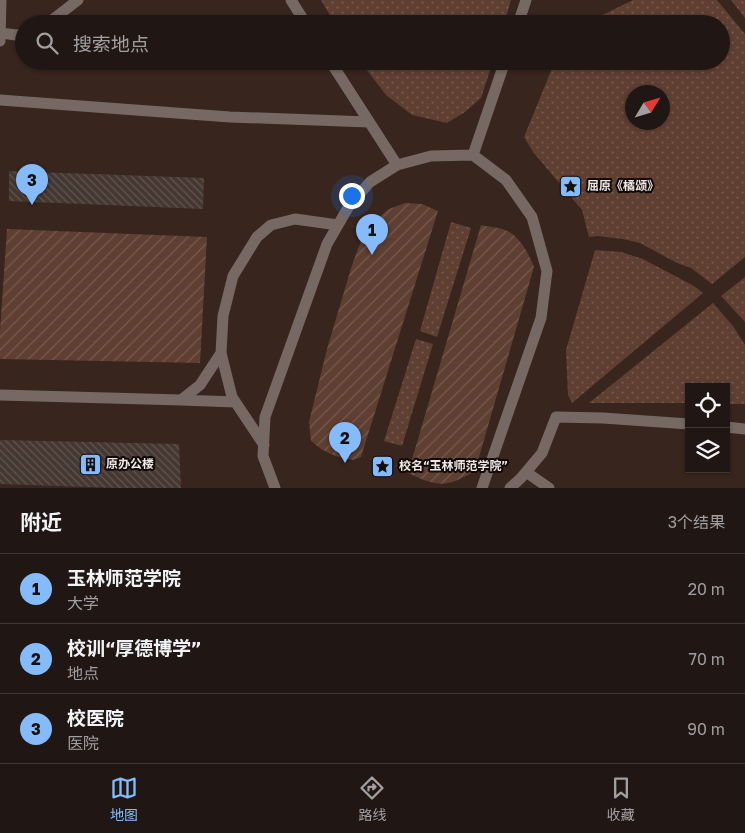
<!DOCTYPE html>
<html lang="zh">
<head>
<meta charset="utf-8">
<style>
	:root { --surface:#201714; --page:#2d2422; --text:#f1f3f6; --muted:#a29fa0; --line:#3d3634; --accent:#86bbfb }
	body { margin:0; font-family:"Golos Text","Noto Sans SC",sans-serif; background:var(--page); color:var(--text) }
	.controls { position:absolute; right:15px; bottom:15px; display:grid; overflow:hidden; border-radius:0px; box-shadow:0 1px 4px #0004 }
	.controls button { width:45px; height:45px; display:grid; place-items:center; padding:0; border:0; border-bottom:1px solid var(--line); background:var(--surface); color:var(--text); font:25px sans-serif }
	.compass { position:absolute; left:625px; top:85px; width:45px; height:45px; border-radius:50%; background:var(--surface); box-shadow:0 1px 4px #0004; rotate:52deg }
	.you { position:absolute; left:351px; top:195px; width:18px; height:18px; margin:-12px; border:4px solid #fff; border-radius:50%; background:#1a73e8; box-shadow:0 0 0 8px #1a73e833 }
	.badge { display:grid; place-items:center; width:32px; height:32px; border-radius:50%; background:var(--accent); color:#111; font-size:16px; font-weight:700 }
	.pin { position:absolute; translate:-50% -41px; filter:drop-shadow(0 1px 2px #0008) }
	.pin::after { content:''; position:absolute; top:26px; width:18px; height:15px; background:inherit; clip-path:polygon(0 0,100% 0,50% 100%) }
	.list { margin:0; padding:0; list-style:none }
	h2 { display:flex; justify-content:space-between; align-items:center; height:65px; margin:0; padding:0 20px; font-size:21px }
	h2 small { font-size:16px; font-weight:400; color:var(--muted) }
	.list li { display:grid; grid-template-columns:32px 1fr auto; gap:15px; align-items:center; box-sizing:border-box; height:70px; padding:0 20px; border-top:1px solid var(--line) }
	.list b { display:block; font-size:19px; white-space:nowrap }
	.list p { margin:0; font-size:16px; white-space:nowrap; color:var(--muted) }
	.list em { font-size:16px; font-style:normal; color:var(--muted) }
	.icon { flex:none; width:28px; height:28px; fill:none; stroke:currentColor; stroke-width:2; stroke-linecap:round; stroke-linejoin:round }
	.map { position:relative; flex:none; width:745px; height:488px; overflow:hidden }
	.search { position:absolute; background:var(--surface); box-shadow:0 1px 4px #0004; left:15px; right:15px; top:15px; height:55px; display:flex; align-items:center; gap:12px; box-sizing:border-box; padding:0 18px; border-radius:28px; color:var(--muted); font-size:19px }
	.sheet { height:275px; background:var(--surface) }
	nav { display:flex; justify-content:space-around; align-items:center; box-sizing:border-box; height:70px; border-top:1px solid var(--line); background:var(--surface); font-size:14px; color:var(--muted) }
	nav a { display:grid; justify-items:center; gap:2px }
	nav .on { color:var(--accent) }
	.map>svg:first-child { display:block }
	.built { fill:#37251e; fill-rule:evenodd }
	.grass { fill:url(#grass-dots); fill-rule:evenodd }
	.garden { fill:url(#garden-furrows) }
	.building { fill:url(#building-back-hatch) }
	.lines { fill:none; stroke-linecap:round; stroke-linejoin:round }
	.service { stroke:#766862; stroke-width:11 }
	.labels { text-anchor:middle; stroke-width:4; stroke-linejoin:round; paint-order:stroke }
	.poi-label { font-size:12px; font-weight:bold; fill:#efe7e3; stroke:#0f0a08; text-anchor:start }
</style>
</head>
<body>
<div class="map">
<svg width="745" height="488" viewBox="0 0 745 488">
	<defs>
		<pattern id="grass-dots" width="8" height="8" patternUnits="userSpaceOnUse" patternTransform="scale(1.25)"><rect width="8" height="8" fill="#5e3f31"/><path d="M2 2h.1M6 6h.1" fill="none" stroke="#755b4f" stroke-width="1.8" stroke-linecap="round"/></pattern>
		<pattern id="garden-furrows" width="10" height="10" patternUnits="userSpaceOnUse" patternTransform="scale(1.25)"><rect width="10" height="10" fill="#5e3f31"/><path d="M-1 1l2-2M0 10L10 0M9 11l2-2" fill="none" stroke="#755b4f"/></pattern>
		<pattern id="building-back-hatch" width="6" height="6" patternUnits="userSpaceOnUse" patternTransform="scale(1.25)"><rect width="6" height="6" fill="#453833"/><path d="M-1 5l2 2M0 0l6 6M5-1l2 2" fill="none" stroke="#605550"/></pattern>
	</defs>
	<rect width="100%" height="100%" fill="#2b1f1a"/>
	<path class="built" d="M0,0H745V488H0ZM24,24H721V61H24ZM632,92H662V122H632ZM689,387H726V469H689Z"/>
	<path class="grass" d="M321,0H511L504,24H335Z
		M633,0H717L745,34V257L712,284L691,268L677,263L640,243L623,239L598,236L589,237L582,210L533,152L524,137L555,61H721V24H584ZM632,92H662V122H632Z
		M731,0H745V18Z
		M360,61H493L481,98L465,112L447,123L412,115L386,95Z
		M451,222L471,228L437,337L420,331Z
		M595,250L621,252L643,259L694,286L703,293L572,403L568,395L566,350Z
		M745,277V322L721,296Z
		M713,303L733,326L745,345V404H726V387H689V403H589Z
		M416,339L433,344L402,446L384,441Z"/>
	<path class="garden" d="M405,203L422,204L438,211L361,457L353,460L335,456L321,449L311,441L309,422L327,349L352,265L364,233L378,218L389,209Z
		M481,225C489,227 498,227 505,230C519,235 529,254 534,267L475,471C446,488 438,487 408,473Z
		M7,229L207,237L200,363L0,359V331Z"/>
	<path class="building" d="M9,171L204,178L203,209L9,201Z
		M0,440L179,444L181,488H117L0,484Z"/>
	<g class="lines">
		<path class="service" d="M291,0L306,24
			M47,24L78,0
			M518,24L526,0
			M1,33L16,35L24,34
			M0,41L1,0
			M330,61L397,165
			M0,100L230,117L369,122
			M473,155L505,61
			M0,395L181,400L200,385L221,353
			M181,400L235,402
			M726,427L745,429
			M264,445L232,397L221,353L223,316L233,276L257,237L271,225L295,219L338,225
			M526,472L549,488
			M275,488L263,456L265,417L327,244L349,206L370,182L397,165L431,156L473,155L506,180L532,217L547,271L541,318L482,488
			M510,488L521,478L542,453L556,417L603,418L689,424"/>
	</g>
	<defs>
		<symbol id="sight-square" viewBox="-11 -11 22 22"><rect x="-9" y="-9" width="18" height="18" rx="4" fill="#86bbfb" stroke="#0f0a08"/><path d="M0-6L1.8-2.2L6-1.7L2.9 1.2L3.7 5.4L0 3.3L-3.7 5.4L-2.9 1.2L-6-1.7L-1.8-2.2Z" fill="#111"/></symbol>
		<symbol id="building-square" viewBox="-11 -11 22 22"><rect x="-9" y="-9" width="18" height="18" rx="4" fill="#86bbfb" stroke="#0f0a08"/><path d="M-4-6H4V6H1V3H-1V6H-4ZM-2.5-4.3h1.7v1.8h-1.7ZM.8-4.3h1.7v1.8H.8ZM-2.5-1h1.7V.8h-1.7ZM.8-1h1.7V.8H.8Z" fill="#111"/></symbol>
	</defs>
	<g fill-rule="evenodd">
		<use href="#sight-square" x="558" y="174" width="25" height="25"/>
		<use href="#building-square" x="78" y="452" width="25" height="25"/>
		<use href="#sight-square" x="370" y="454" width="25" height="25"/>
	</g>
	<g class="labels">
		<g class="poi-label">
			<text x="587" y="190">屈原《橘颂》</text>
			<text x="106" y="468">原办公楼</text>
			<text x="399" y="470">校名“玉林师范学院”</text>
		</g>
	</g>
</svg>
<div class="controls">
<button><svg class="icon" aria-label="locate" viewBox="0 0 24 24"><circle cx="12" cy="12" r="6"/><path d="M12 2v4M12 18v4M2 12h4M18 12h4"/></svg></button>
<button><svg class="icon" aria-label="layers" viewBox="0 0 24 24"><path d="M12 4l9 5-9 5-9-5zM3 14l9 5 9-5"/></svg></button>
</div>
<svg class="compass" viewBox="-18 -18 36 36"><path d="M0-13l5 13h-10z" fill="#e53935"/><path d="M0 13l5-13h-10z" fill="#a29fa0"/></svg>
<div class="you"></div>
<div class="pin badge" style="left:372px;top:255px">1</div>
<div class="pin badge" style="left:345px;top:463px">2</div>
<div class="pin badge" style="left:32px;top:205px">3</div>
<div class="search"><svg class="icon" aria-label="search" viewBox="0 0 24 24"><circle cx="10" cy="10" r="6"/><path d="M15 15l6 6"/></svg>搜索地点</div>
</div>
<section class="sheet">
<h2>附近<small>3个结果</small></h2>
<ul class="list">
<li><span class="badge">1</span><div><b>玉林师范学院</b><p>大学</p></div><em>20 m</em></li>
<li><span class="badge">2</span><div><b>校训“厚德博学”</b><p>地点</p></div><em>70 m</em></li>
<li><span class="badge">3</span><div><b>校医院</b><p>医院</p></div><em>90 m</em></li>
</ul>
</section>
<nav>
<a class="on"><svg class="icon" aria-label="map" viewBox="0 0 24 24"><path d="M3 6l6-2 6 2 6-2v14l-6 2-6-2-6 2zM9 4v14M15 6v14"/></svg>地图</a>
<a><svg class="icon" aria-label="directions" viewBox="0 0 24 24"><path d="M12 3l9 9-9 9-9-9zM9 14v-3h6M13 9l2 2-2 2"/></svg>路线</a>
<a><svg class="icon" aria-label="saved" viewBox="0 0 24 24"><path d="M7 4h10v16l-5-4-5 4z"/></svg>收藏</a>
</nav>
</body>
</html>
